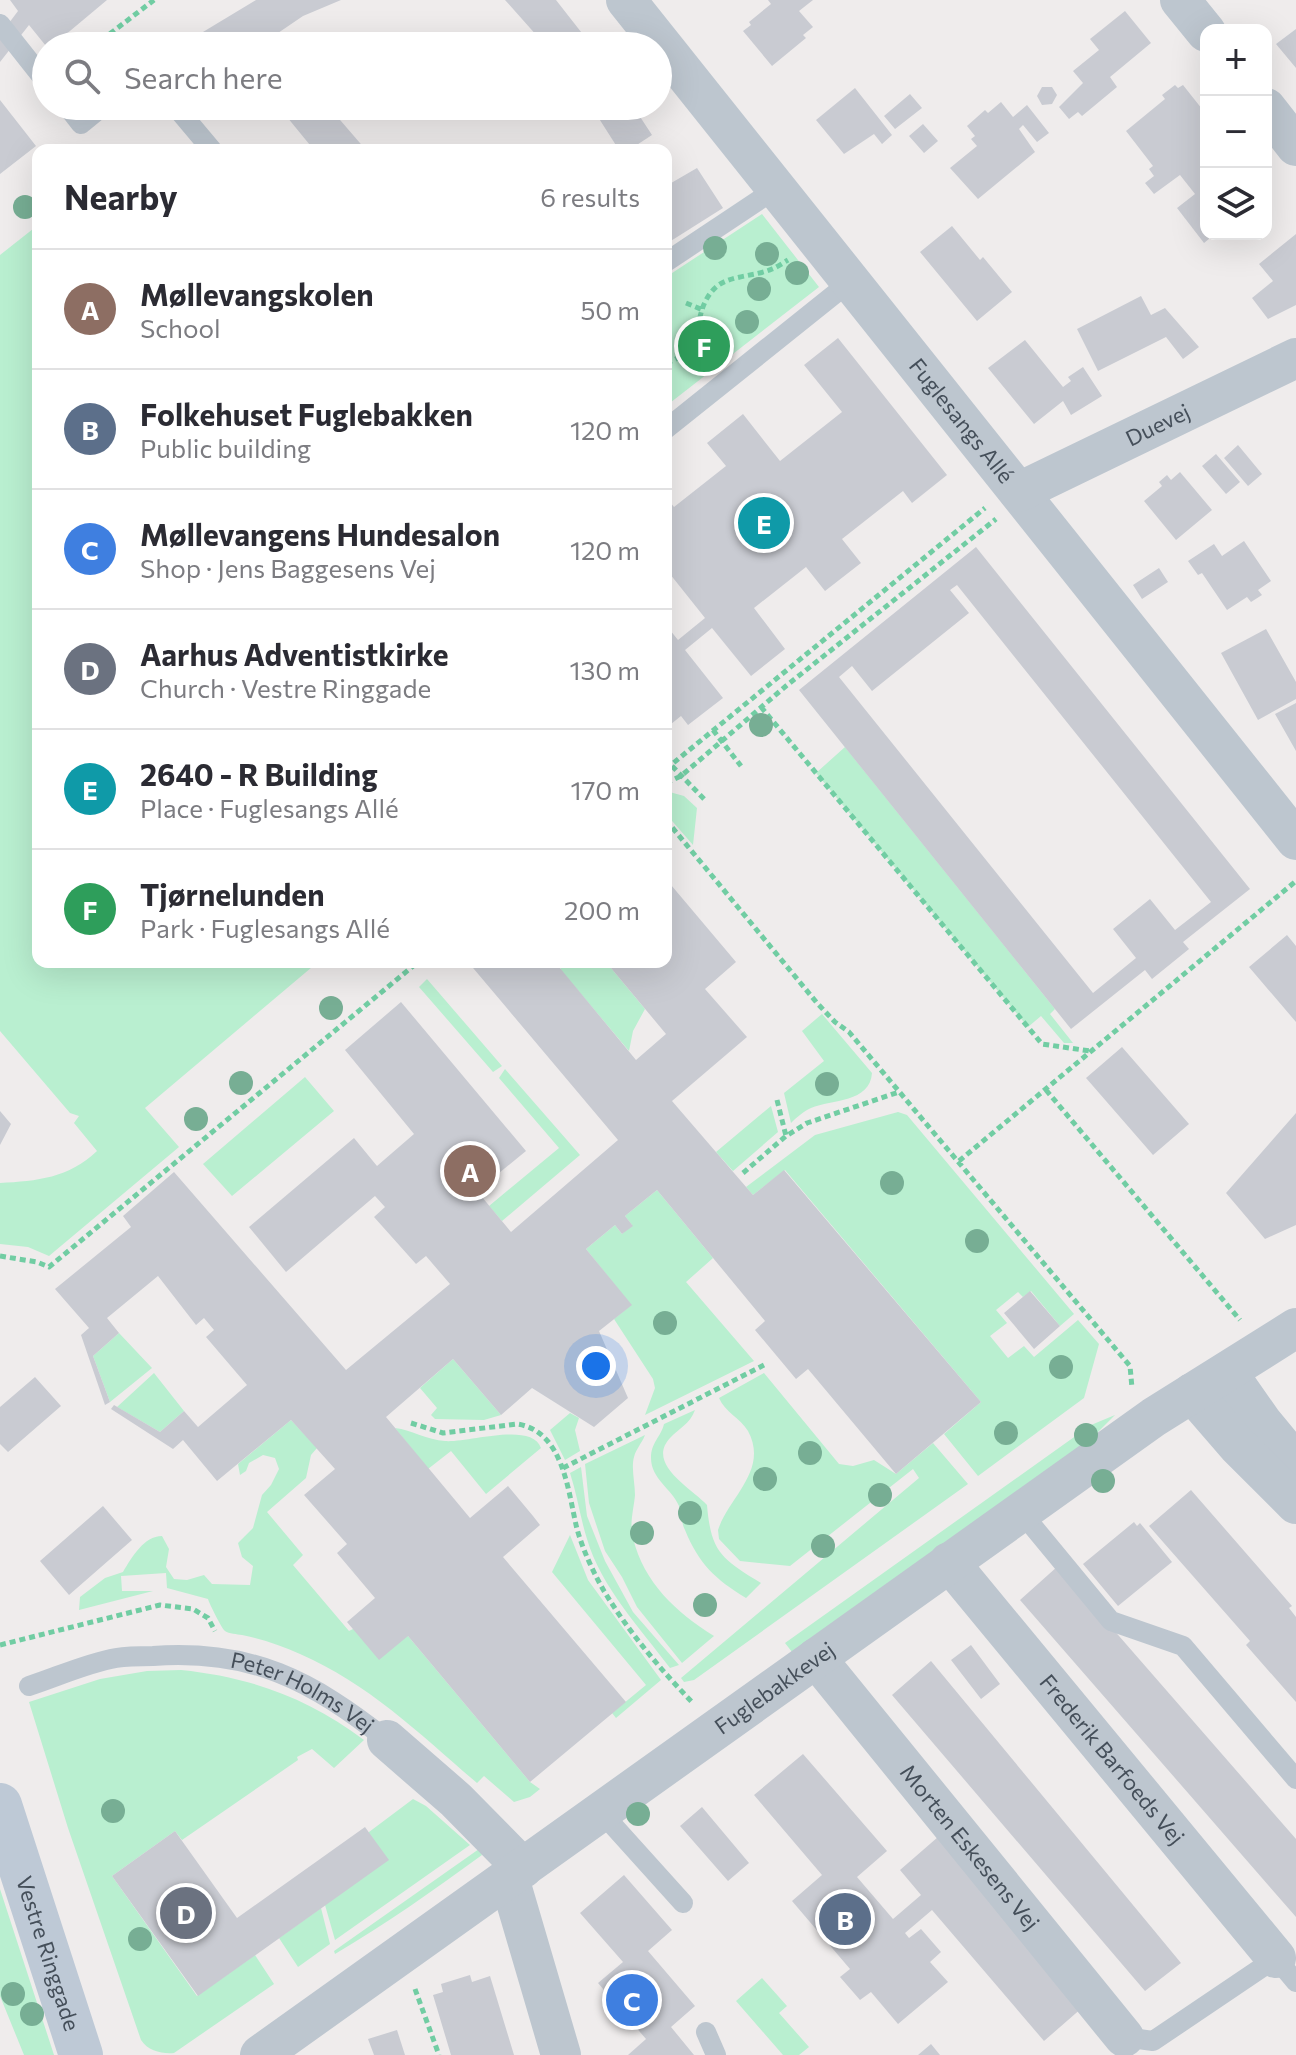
<!DOCTYPE html>
<html lang="en">
<head>
<meta charset="utf-8">
<style>
	:root { --surface:#fff; --page:#f2f2f3; --text:#2b2b33; --muted:#7c7c81; --line:#e1e1e2; --accent:#1667df }
	body { margin:0; font-family:Commissioner,sans-serif; background:var(--page); color:var(--text) }
	.controls { position:absolute; right:24px; top:24px; display:grid; overflow:hidden; border-radius:16px; box-shadow:0 8px 32px #0002 }
	.controls button { width:72px; height:72px; display:grid; place-items:center; padding:0; border:0; border-bottom:2px solid var(--line); background:var(--surface); color:var(--text); font:40px sans-serif }
	.you { position:absolute; left:596px; top:1366px; width:28px; height:28px; margin:-20px; border:6px solid #fff; border-radius:50%; background:#1a73e8; box-shadow:0 0 0 12px #1a73e833 }
	.badge { display:grid; place-items:center; width:52px; height:52px; border-radius:50%; background:var(--accent); color:#fff; font-size:26px; font-weight:700 }
	.pin { position:absolute; translate:-50% -50%; border:4px solid #fff; box-shadow:0 2px 8px #0006 }
	.list { margin:0; padding:0; list-style:none }
	h2 { display:flex; justify-content:space-between; align-items:center; height:104px; margin:0; padding:0 32px; font-size:34px }
	h2 small { font-size:26px; font-weight:400; color:var(--muted) }
	.list li { display:grid; grid-template-columns:52px 1fr auto; gap:24px; align-items:center; box-sizing:border-box; height:120px; padding:0 32px; border-top:2px solid var(--line) }
	.list b { display:block; font-size:30px; white-space:nowrap }
	.list p { margin:0; font-size:26px; white-space:nowrap; color:var(--muted) }
	.list em { font-size:26px; font-style:normal; color:var(--muted) }
	.icon { flex:none; width:44px; height:44px; fill:none; stroke:currentColor; stroke-width:2; stroke-linecap:round; stroke-linejoin:round }
	.map { position:relative; flex:none; width:1296px; height:2055px; overflow:hidden }
	.search { position:absolute; background:var(--surface); box-shadow:0 8px 32px #0002; left:32px; top:32px; width:640px; height:88px; display:flex; align-items:center; gap:20px; box-sizing:border-box; padding:0 28px; border-radius:44px; color:var(--muted); font-size:30px }
	.panel { position:absolute; background:var(--surface); box-shadow:0 8px 32px #0002; left:32px; top:144px; width:640px; height:824px; border-radius:16px }
	.map>svg:first-child { display:block }
	.green { fill:#b9efd0 }
	.building { fill:#c9cbd2; fill-rule:evenodd }
	.lines { fill:none; stroke-linecap:round; stroke-linejoin:round }
	.path { stroke:#71cda3; stroke-width:5; stroke-dasharray:6 4; stroke-linecap:butt }
	.lane { stroke:#bdc6cf; stroke-width:20 }
	.street { stroke:#bdc6cf; stroke-width:40 }
	.secondary { stroke:#bec9d6; stroke-width:44 }
	.tree { fill:#77ae94 }
	.labels { text-anchor:middle; stroke-width:7; stroke-linejoin:round; paint-order:stroke }
	.street-label { font-size:22px; fill:#454f5a; stroke:#fff }
</style>
</head>
<body>
<div class="map">
<svg width="1296" height="2055" viewBox="0 0 1296 2055">
	<rect width="100%" height="100%" fill="#efecec"/>
	<path class="green" d="M762,214L819,287L666,406V277Z
		M38,225V962H318L145,1108L179,1147L49,1256L28,1247L0,1244V1183C37,1181 69,1178 97,1151L74,1123L79,1116L70,1113L0,1031V255Z
		M845,747L1055,1009L1050,1014L1073,1043H1064L1041,1016L1028,1027L816,773Z
		M666,791L684,796L697,808L693,845L666,814Z
		M568,962H606L645,1009L633,1031L629,1051L560,969Z
		M427,979L502,1066L493,1072L419,987Z
		M822,1014L872,1073C870,1103 832,1099 811,1108C804,1111 797,1117 791,1123L784,1093L824,1061L802,1031Z
		M505,1069L580,1155L502,1221L489,1206L559,1148L499,1078Z
		M305,1077L334,1111L232,1196L203,1164Z
		M771,1106L778,1132L733,1171L716,1152Z
		M898,1112L907,1115L1074,1314L1060,1326L1031,1291L1023,1297L1018,1292L996,1310L1007,1323L990,1336L1008,1358L1024,1346L1034,1357L1078,1320L1099,1344L1084,1398L978,1476L944,1434L981,1402L785,1170L753,1195L746,1187L815,1135Z
		M657,1190L713,1258L686,1282L754,1361L645,1415L655,1388L653,1379L614,1319L631,1305L586,1249L615,1225L622,1234L632,1225L625,1216Z
		M119,1333L152,1368L110,1402L93,1356Z
		M453,1359L501,1415L484,1420L435,1419L431,1415L437,1408L420,1388Z
		M154,1373L184,1411L160,1432L117,1407Z
		M764,1373L839,1464L853,1466L874,1460L896,1474L933,1443L968,1484L694,1680L684,1682L681,1678L919,1478L913,1469L790,1566L740,1561L719,1539L718,1530C729,1497 769,1470 748,1431C740,1418 725,1412 719,1398Z
		M695,1410C690,1424 679,1428 670,1438C646,1464 691,1488 707,1505C711,1553 722,1559 761,1583L746,1598C715,1579 699,1564 685,1530C681,1523 682,1514 679,1506C672,1489 651,1479 651,1458C651,1442 661,1437 664,1424Z
		M570,1413L579,1418L575,1430L580,1451L565,1460L550,1430Z
		M1115,1415L1092,1438L792,1652L785,1643L1091,1425Z
		M291,1420L317,1448L311,1455L306,1478L267,1512L303,1555L293,1565L349,1631L353,1629L408,1636L530,1782L540,1789L530,1797L514,1802L484,1776L477,1783C421,1735 369,1684 300,1654C282,1646 262,1639 242,1635C237,1634 229,1634 225,1631C222,1629 209,1603 208,1599L167,1588L166,1573L121,1576L122,1591H153L79,1610L80,1597L105,1578L123,1572C132,1557 144,1536 162,1536L169,1549L166,1567L174,1579L187,1580L204,1575L212,1584L250,1585L253,1566L242,1557L238,1543L253,1528L262,1495L271,1485L279,1469L275,1458L263,1455L249,1463L246,1471L240,1475L238,1464Z
		M395,1428C412,1430 427,1440 445,1441C467,1443 532,1421 541,1448L486,1494L451,1451L428,1469Z
		M645,1435C642,1443 636,1449 634,1457C631,1468 635,1483 635,1495C634,1508 629,1524 633,1538C644,1583 676,1612 714,1636L682,1663L637,1607L622,1577L605,1551L589,1503L585,1464Z
		M581,1467L587,1516L605,1561L633,1612L679,1665L670,1668C640,1628 601,1587 587,1539C580,1517 577,1494 570,1473Z
		M570,1535L588,1580L661,1680L616,1718L612,1713L646,1685L552,1572Z
		M181,1670C250,1677 308,1698 364,1740L334,1768L312,1749L297,1757L298,1760L182,1840L175,1831L112,1876L197,1996L255,1955L274,1984L174,2053C162,2054 148,2051 141,2040L68,1828L29,1702L100,1679L147,1671Z
		M413,1799L426,1806L470,1845L335,1940L325,1905L369,1832Z
		M479,1849L482,1855C434,1890 386,1924 335,1954L334,1951Z
		M0,1889L54,2055H24L0,1996Z
		M321,1908L330,1944L298,1967L279,1938Z
		M762,1978L787,2006L779,2013L809,2047L799,2055H783L736,2001Z"/>
	<path class="building" d="M10,0H107L52,46H46L29,25L0,62V35L18,11Z
		M256,0H341L303,16L278,33L286,46H198L193,38Z
		M505,0H556L592,46H546Z
		M768,0H813L799,11L813,27L803,35L806,38L772,66L743,31L751,25L749,22L771,4Z
		M1125,11L1151,43L1110,77L1117,87L1082,116L1078,112L1069,119L1059,107L1083,83L1073,71L1099,50L1090,39Z
		M1296,29V68L1276,44Z
		M1175,85L1178,88L1183,85L1206,114V125L1200,130L1206,138V234H1215L1204,243L1177,208L1195,194L1180,175L1154,194L1145,183L1154,176L1149,169L1153,166L1126,131L1165,99L1162,95Z
		M1042,87H1052L1057,95L1052,104L1042,105L1037,96Z
		M855,88L892,135L882,144L874,134L844,154L816,120Z
		M910,94L922,108L895,129L884,116Z
		M0,100L36,146L0,174Z
		M1001,102L1013,117L1027,105L1049,133L1037,142L1023,125L1019,129L1035,152L978,199L950,168L977,146L971,139L975,136L967,126L985,110L988,113Z
		M278,106H328L366,150H314Z
		M591,106H633L652,135L629,150H619Z
		M923,124L938,141L924,153L909,136Z
		M697,168L723,208L666,244V186Z
		M952,226L980,260L983,257L1012,292L977,321L920,252Z
		M1296,234V305L1268,319L1252,298L1273,281L1259,264Z
		M1141,296L1151,315L1165,308L1199,347L1183,359L1166,337L1098,371L1077,329Z
		M838,338L947,475L912,503L903,491L842,539L861,563L825,591L806,567L754,608L785,649L751,676L712,628L685,650L723,698L688,725L681,716L666,728V625L678,640L705,618L666,569V497L674,507L726,466L707,443L743,414L780,461L842,412L804,365Z
		M1025,340L1063,387L1071,381L1068,377L1083,367L1102,396L1071,415L1063,401L1034,424L988,368Z
		M1238,445L1262,474L1248,486L1224,458Z
		M1216,454L1240,482L1226,494L1202,466Z
		M1180,472L1212,510L1176,540L1144,501L1162,486L1159,482L1167,475L1171,480Z
		M1244,541L1271,581L1258,590L1262,595L1251,602L1247,597L1227,610L1202,573L1198,575L1188,561L1214,544L1222,556Z
		M976,547L1250,889L1183,942L1189,949L1152,979L1145,970L1071,1029L799,690ZM957,585L1211,902L1175,930L1150,899L1113,929L1136,958L1093,993L839,677L852,666L872,691L969,613L950,590Z
		M1159,568L1168,582L1142,599L1133,585Z
		M1266,629L1296,682V699L1258,720L1221,653Z
		M1296,703V751L1275,714Z
		M666,879L736,962L705,989L747,1037L672,1101L753,1195L784,1170L981,1402L896,1474L808,1369L796,1379L755,1330L765,1321L657,1190L625,1216L633,1226L622,1234L615,1225L586,1249L632,1305L599,1331L628,1398L594,1427L532,1388L501,1415L453,1359L386,1417L470,1518L508,1486L533,1516L540,1525L503,1557L626,1702L530,1782L408,1636L379,1660L347,1622L375,1598L337,1553L347,1544L304,1495L335,1469L291,1420L217,1481L183,1440L173,1449L111,1409L114,1405L160,1432L184,1411L198,1427L247,1385L206,1337L214,1330L204,1318L196,1325L158,1276L107,1318L119,1333L93,1356L110,1402L105,1405L81,1335L89,1328L55,1289L131,1227L123,1216L174,1172L346,1370L450,1284L426,1256L416,1264L374,1217L385,1207L375,1196L286,1272L249,1227L354,1138L377,1166L414,1134L345,1050L401,1002L526,1151L477,1191L511,1232L618,1140L468,962H555L636,1060L666,1034L606,962H666Z
		M1287,935L1296,946V1022L1249,967Z
		M1122,1047L1189,1124L1153,1155L1086,1078Z
		M0,1111L11,1124L0,1145Z
		M1296,1113V1225L1265,1239L1226,1193Z
		M1030,1291L1060,1326L1034,1349L1004,1313Z
		M35,1377L61,1406L8,1452L0,1444V1407Z
		M1191,1490L1292,1606L1289,1608L1296,1617V1702L1246,1645L1250,1641L1149,1526Z
		M103,1506L132,1540L69,1595L40,1561Z
		M1134,1522L1137,1526L1140,1523L1172,1562L1118,1606L1083,1564Z
		M1058,1566L1296,1839V1917L1020,1600Z
		M971,1645L1000,1684L981,1699L951,1660Z
		M931,1661L1181,1963L1145,1991L892,1695Z
		M803,1754L887,1851L857,1877L893,1919L921,1895L900,1870L938,1837L1083,2007L1044,2041L932,1910L905,1933L909,1938L921,1929L941,1952L930,1962L948,1982L898,2024L871,1992L860,2000L840,1977L850,1969L792,1901L822,1875L754,1795Z
		M702,1807L749,1863L728,1881L680,1826Z
		M365,1827L389,1860L198,1996L112,1876L175,1831L237,1918Z
		M624,1875L672,1930L648,1951L695,2006L671,2027L694,2055H628L646,2039L598,1983L623,1962L580,1913Z
		M470,1975L472,1982L490,1976L514,2055H451L433,1995L443,1992L441,1984Z
		M397,2030L405,2055H374L368,2039Z
		M931,2044L940,2055H918Z"/>
	<g class="lines">
		<path class="path" d="M94,46L154,0
			M686,303L703,310
			M666,363C709,350 689,315 714,289C727,275 754,277 772,269C777,267 783,263 788,260
			M761,707L1042,1044L1090,1051
			M713,730L741,766
			M672,766L706,801
			M666,769L985,508
			M666,783L681,776L786,686L996,519
			M666,820L817,1003L835,1022L849,1032L1130,1366L1132,1388
			M1046,1090L1240,1320
			M777,1100L786,1136
			M959,1161L1296,881
			M743,1173L786,1136L807,1123L899,1092
			M0,1256L37,1262L49,1267L418,962
			M411,1423L443,1433L517,1424C564,1431 568,1492 577,1529C583,1550 593,1572 604,1591C628,1631 660,1669 692,1702
			M563,1468L764,1365
			M0,1645L160,1605L193,1609L208,1618L215,1631
			M415,1989L439,2055"/>
		<g class="lane">
			<path d="M0,24L46,82"/>
			<path d="M67,106L81,124L103,106"/>
			<path d="M175,106L212,150"/>
			<path d="M666,262L777,188"/>
			<path d="M666,429L851,281"/>
			<path d="M1021,1512L1111,1621L1183,1646L1296,1779"/>
			<path id="s1" d="M29,1686C57,1677 87,1663 116,1658C128,1656 141,1656 153,1656C252,1649 311,1680 387,1740"/>
			<path d="M601,1812L683,1903"/>
			<path d="M706,2032L716,2055"/>
			<path d="M1124,2037L1153,2041L1276,1958L1296,1982"/>
		</g>
		<g class="street">
			<path id="s2" d="M626,0L1296,840"/>
			<path d="M1180,0L1206,32"/>
			<path d="M1266,108L1296,146"/>
			<path id="s3" d="M1019,492L1296,358"/>
			<path d="M1227,1372L1262,1422L1296,1463"/>
			<path d="M1192,1393L1237,1445L1296,1504"/>
			<path id="s4" d="M949,1562L1276,1958"/>
			<path id="s5" d="M816,1658L1124,2037"/>
			<path d="M387,1740L456,1800L523,1868"/>
			<path d="M509,1878L561,2055"/>
			<path id="s6" d="M260,2055L1154,1417L1296,1328"/>
		</g>
		<path class="secondary" id="s7" d="M0,1805L81,2055"/>
	</g>
	<g class="tree">
		<circle cx="25" cy="207" r="12"/>
		<circle cx="715" cy="248" r="12"/>
		<circle cx="767" cy="254" r="12"/>
		<circle cx="797" cy="273" r="12"/>
		<circle cx="759" cy="289" r="12"/>
		<circle cx="747" cy="322" r="12"/>
		<circle cx="761" cy="725" r="12"/>
		<circle cx="331" cy="1008" r="12"/>
		<circle cx="241" cy="1083" r="12"/>
		<circle cx="827" cy="1084" r="12"/>
		<circle cx="196" cy="1119" r="12"/>
		<circle cx="892" cy="1183" r="12"/>
		<circle cx="977" cy="1241" r="12"/>
		<circle cx="665" cy="1323" r="12"/>
		<circle cx="1061" cy="1367" r="12"/>
		<circle cx="1006" cy="1433" r="12"/>
		<circle cx="1086" cy="1435" r="12"/>
		<circle cx="810" cy="1453" r="12"/>
		<circle cx="765" cy="1479" r="12"/>
		<circle cx="1103" cy="1481" r="12"/>
		<circle cx="880" cy="1495" r="12"/>
		<circle cx="690" cy="1513" r="12"/>
		<circle cx="642" cy="1533" r="12"/>
		<circle cx="823" cy="1546" r="12"/>
		<circle cx="705" cy="1605" r="12"/>
		<circle cx="113" cy="1811" r="12"/>
		<circle cx="638" cy="1814" r="12"/>
		<circle cx="140" cy="1939" r="12"/>
		<circle cx="13" cy="1994" r="12"/>
		<circle cx="32" cy="2014" r="12"/>
	</g>
	<g class="labels">
		<g class="street-label">
			<text dy="8" stroke="none"><textPath href="#s2" startOffset="538">Fuglesangs Allé</textPath></text>
			<text dy="8" stroke="none"><textPath href="#s3" startOffset="154">Duevej</textPath></text>
			<text dy="8" stroke="none"><textPath href="#s6" startOffset="632">Fuglebakkevej</textPath></text>
			<text dy="8" stroke="none"><textPath href="#s1" startOffset="286">Peter Holms Vej</textPath></text>
			<text dy="8" stroke="none"><textPath href="#s4" startOffset="256">Frederik Barfoeds Vej</textPath></text>
			<text dy="8" stroke="none"><textPath href="#s5" startOffset="244">Morten Eskesens Vej</textPath></text>
			<text dy="8" stroke="none"><textPath href="#s7" startOffset="156">Vestre Ringgade</textPath></text>
		</g>
	</g>
</svg>
<div class="controls">
<button>+</button>
<button>−</button>
<button><svg class="icon" aria-label="layers" viewBox="0 0 24 24"><path d="M12 4l9 5-9 5-9-5zM3 14l9 5 9-5"/></svg></button>
</div>
<div class="you"></div>
<div class="pin badge" style="left:470px;top:1171px;background:#8d6e63">A</div>
<div class="pin badge" style="left:845px;top:1919px;background:#5c6f8a">B</div>
<div class="pin badge" style="left:632px;top:2000px;background:#3f7fe0">C</div>
<div class="pin badge" style="left:186px;top:1913px;background:#6b7280">D</div>
<div class="pin badge" style="left:764px;top:523px;background:#0f9aa8">E</div>
<div class="pin badge" style="left:704px;top:346px;background:#2e9e5b">F</div>
<div class="search"><svg class="icon" aria-label="search" viewBox="0 0 24 24"><circle cx="10" cy="10" r="6"/><path d="M15 15l6 6"/></svg>Search here</div>
<section class="panel">
<h2>Nearby<small>6 results</small></h2>
<ul class="list">
<li><span class="badge" style="background:#8d6e63">A</span><div><b>Møllevangskolen</b><p>School</p></div><em>50 m</em></li>
<li><span class="badge" style="background:#5c6f8a">B</span><div><b>Folkehuset Fuglebakken</b><p>Public building</p></div><em>120 m</em></li>
<li><span class="badge" style="background:#3f7fe0">C</span><div><b>Møllevangens Hundesalon</b><p>Shop · Jens Baggesens Vej</p></div><em>120 m</em></li>
<li><span class="badge" style="background:#6b7280">D</span><div><b>Aarhus Adventistkirke</b><p>Church · Vestre Ringgade</p></div><em>130 m</em></li>
<li><span class="badge" style="background:#0f9aa8">E</span><div><b>2640 - R Building</b><p>Place · Fuglesangs Allé</p></div><em>170 m</em></li>
<li><span class="badge" style="background:#2e9e5b">F</span><div><b>Tjørnelunden</b><p>Park · Fuglesangs Allé</p></div><em>200 m</em></li>
</ul>
</section>
</div>
</body>
</html>
